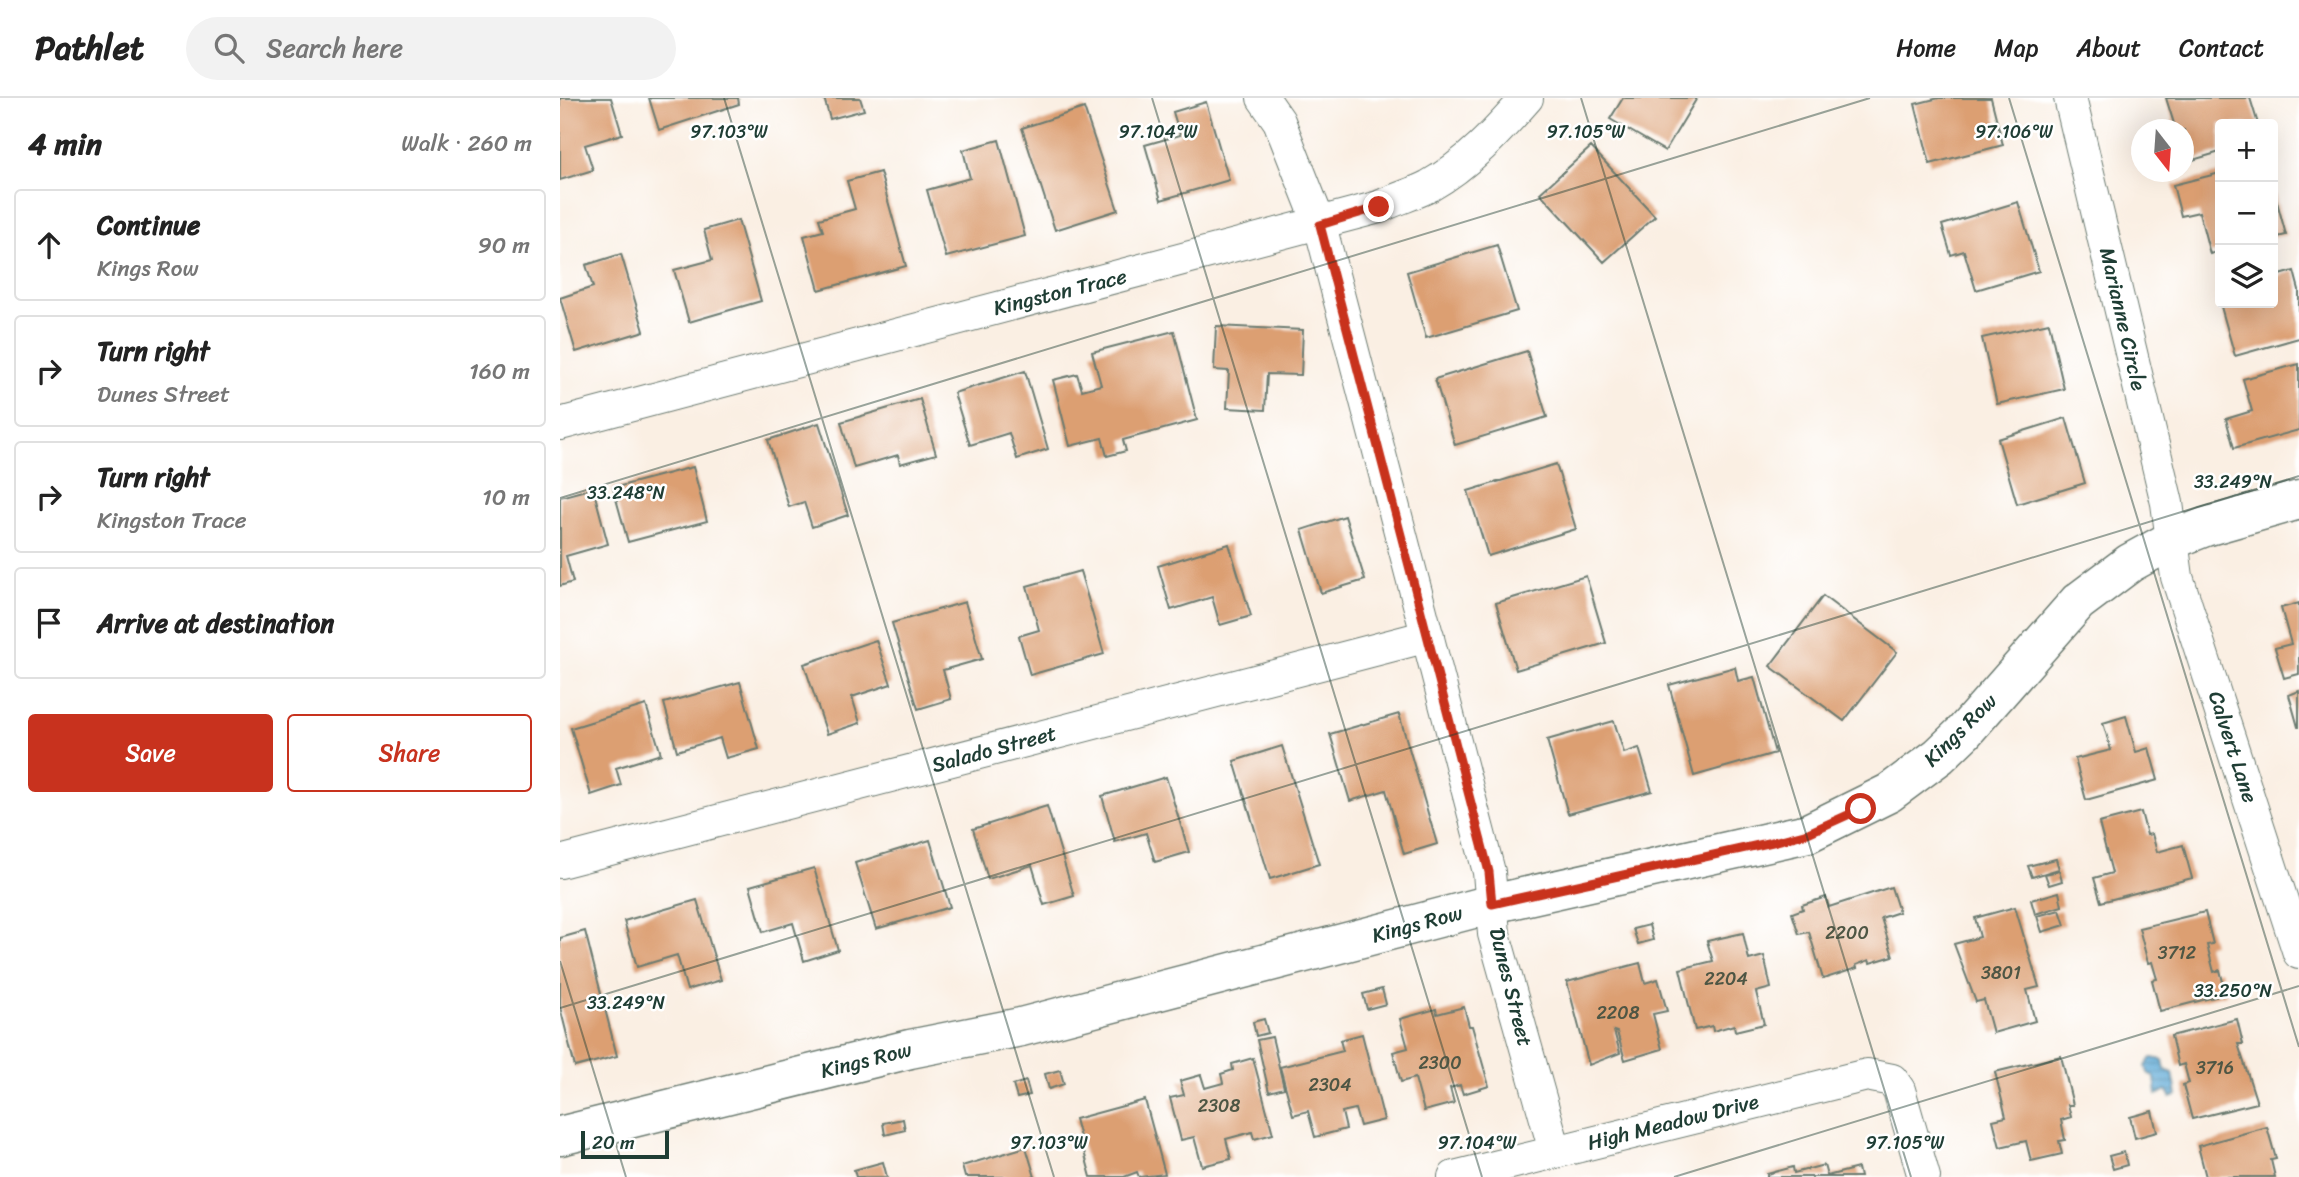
<!DOCTYPE html>
<html lang="en">
<head>
<meta charset="utf-8">
<style>
	:root { --surface:#fff; --page:#f2f2f2; --text:#222; --muted:#767676; --line:#e0e0e0; --accent:#c8321e }
	body { margin:0; font-family:Sriracha,sans-serif; background:var(--page); color:var(--text) }
	.controls { position:absolute; right:21px; top:21px; display:grid; overflow:hidden; border-radius:7px; box-shadow:0 7px 28px #0002 }
	.controls button { width:63px; height:63px; display:grid; place-items:center; padding:0; border:0; border-bottom:2px solid var(--line); background:var(--surface); color:var(--text); font:35px sans-serif }
	.compass { position:absolute; left:1571px; top:21px; width:63px; height:63px; border-radius:50%; background:var(--surface); box-shadow:0 7px 28px #0002; rotate:163deg }
	.scale { position:absolute; left:21px; bottom:18px; width:88px; box-sizing:border-box; padding-left:7px; border:4px solid #1f3d34; border-top:0; font-size:19px; line-height:24px; white-space:nowrap; color:#1f3d34; -webkit-text-stroke:5px #fff; paint-order:stroke }
	.stop { position:absolute; width:21px; height:21px; margin:-16px; border:5px solid #c8321e; border-radius:50%; background:#fff }
	.stop.end { background:#c8321e; border-color:#fff; box-shadow:0 2px 7px #0008 }
	.list { margin:0; padding:0; list-style:none }
	h2 { display:flex; justify-content:space-between; align-items:center; height:91px; margin:0; padding:0 28px; font-size:30px }
	h2 small { font-size:23px; font-weight:400; color:var(--muted) }
	.list li { display:grid; grid-template-columns:46px 1fr auto; gap:21px; align-items:center; box-sizing:border-box; height:112px; margin:0 14px 14px; padding:0 14px; border:2px solid var(--line); border-radius:7px }
	.list b { display:block; font-size:26px; white-space:nowrap }
	.list p { margin:0; font-size:23px; white-space:nowrap; color:var(--muted) }
	.list em { font-size:23px; font-style:normal; color:var(--muted) }
	.actions { display:flex; gap:14px; padding:21px 28px }
	.actions a { flex:1; padding:16px 0; border:2px solid var(--accent); border-radius:7px; text-align:center; font-size:24px; color:var(--accent) }
	.actions .main { background:var(--accent); color:#fff }
	.icon { flex:none; width:38px; height:38px; fill:none; stroke:currentColor; stroke-width:2; stroke-linecap:round; stroke-linejoin:round }
	.map { position:relative; flex:none; width:1739px; height:1079px; overflow:hidden }
	header { display:flex; align-items:center; gap:42px; box-sizing:border-box; height:98px; padding:0 35px; background:var(--surface); border-bottom:2px solid var(--line) }
	header strong { font-size:33px }
	nav { display:flex; gap:38px; margin-inline-start:auto; font-size:24px }
	.search { width:490px; height:63px; background:var(--page); display:flex; align-items:center; gap:18px; box-sizing:border-box; padding:0 24px; border-radius:38px; color:var(--muted); font-size:26px }
	main { display:flex }
	aside { flex:1; background:var(--surface) }
	.map>svg:first-child { display:block }
	.water { fill:url(#water-rules); stroke:#3e7385; stroke-width:2 }
	.building { fill:#dc9f72 }
	.lines { fill:none; stroke-linecap:round; stroke-linejoin:round }
	.minor-casing { stroke:#6c7b71; stroke-width:34 }
	.tertiary-casing { stroke:#6c7b71; stroke-width:41 }
	.minor { stroke:#fff; stroke-width:32 }
	.tertiary { stroke:#fff; stroke-width:38 }
	.route { stroke:#c8321e; stroke-width:9 }
	.ticks { fill:none; stroke:#1f3d34; stroke-width:2; stroke-opacity:0.45 }
	.labels { text-anchor:middle; stroke-width:5; stroke-linejoin:round; paint-order:stroke }
	.number-label { font-size:18px; fill:#4e5644 }
	.street-label { font-size:21px; fill:#1f3d34; stroke:#fff }
	.ticks-label { font-size:18px; text-anchor:middle; fill:#1f3d34; stroke:#fff; stroke-width:5; stroke-linejoin:round; paint-order:stroke }
</style>
</head>
<body>
<header>
<strong>Pathlet</strong>
<div class="search"><svg class="icon" aria-label="search" viewBox="0 0 24 24"><circle cx="10" cy="10" r="6"/><path d="M15 15l6 6"/></svg>Search here</div>
<nav><a>Home</a><a>Map</a><a>About</a><a>Contact</a></nav>
</header>
<main>
<aside>
<h2>4 min<small>Walk · 260 m</small></h2>
<ul class="list">
<li><svg class="icon" aria-label="ahead" viewBox="0 0 24 24"><path d="M12 20V5M6 11l6-6 6 6"/></svg><div><b>Continue</b><p>Kings Row</p></div><em>90 m</em></li>
<li><svg class="icon" aria-label="right" viewBox="0 0 24 24"><path d="M7 20v-9h11M14 6l5 5-5 5"/></svg><div><b>Turn right</b><p>Dunes Street</p></div><em>160 m</em></li>
<li><svg class="icon" aria-label="right" viewBox="0 0 24 24"><path d="M7 20v-9h11M14 6l5 5-5 5"/></svg><div><b>Turn right</b><p>Kingston Trace</p></div><em>10 m</em></li>
<li><svg class="icon" aria-label="arrive" viewBox="0 0 24 24"><path d="M6 21V4h12l-3 4 3 4H6"/></svg><div><b>Arrive at destination</b></div></li>
</ul>
<div class="actions"><a class="main">Save</a><a>Share</a></div>
</aside>
<div class="map">
<svg width="1739" height="1079" viewBox="0 0 1739 1079">
	<defs>
		<pattern id="water-rules" width="6" height="5" patternUnits="userSpaceOnUse" patternTransform="scale(1.75)"><rect width="6" height="5" fill="#5da9d6"/><path d="M0 2.5h6" fill="none" stroke="#4c8bae"/></pattern>
	</defs>
	<rect width="100%" height="100%" fill="#fff"/>
	<filter id="ink" filterUnits="userSpaceOnUse"><feTurbulence type="fractalNoise" baseFrequency=".0143" numOctaves="2"/><feDisplacementMap in="SourceGraphic" scale="14" xChannelSelector="R" yChannelSelector="G"/><feConvolveMatrix kernelMatrix="1 2 1 2 8 2 1 2 1" color-interpolation-filters="sRGB"/></filter>
	<filter id="wash" filterUnits="userSpaceOnUse"><feTurbulence type="fractalNoise" baseFrequency=".00686" numOctaves="4" result="noise"/><feDisplacementMap in="SourceGraphic" scale="28" xChannelSelector="R" yChannelSelector="G"/><feGaussianBlur stdDeviation="1.57" result="paint"/><feColorMatrix in="noise" values="0 0 0 0 0 0 0 0 0 0 0 0 0 0 0 0 0 1.4 0 .05"/><feComposite in="paint" operator="in"/></filter>
	<g filter="url(#wash)">
		<rect width="100%" height="100%" fill="#faefe3"/>
		<path class="water" d="M1592,960L1603,962L1605,972L1613,975L1617,997L1611,999L1606,992L1597,997L1595,980L1588,975L1586,968Z"/>
		<g id="blocks">
			<path class="building" d="M0,0H51L62,36L25,47L33,72L0,82Z
				M89,0H178L179,6L99,32Z
				M264,0H300L304,12L270,21Z
				M1063,0H1137L1105,53L1050,21Z
				M1379,0H1431L1443,47L1370,66L1355,6Z
				M1606,0H1690L1698,26H1660V54L1626,64L1624,32H1616Z
				M646,4L669,82L601,102L585,47L620,37L613,14Z
				M524,10L558,112L495,132L462,30Z
				M439,42L465,138L386,159L367,92L410,80L403,52Z
				M1031,49L1095,118L1044,164L980,95Z
				M320,74L346,168L259,192L244,138L263,133L259,121L295,111L287,83Z
				M1660,75V153L1650,156L1639,114L1621,118L1613,87Z
				M1713,89L1726,137L1713,140Z
				M1458,104L1479,173L1416,192L1404,153L1391,157L1382,127Z
				M178,122L201,203L129,224L114,172L152,162L144,132Z
				M937,147L957,213L866,240L847,174Z
				M61,156L84,233L16,254L0,200L33,189L26,167Z
				M1734,173L1739,192V240L1675,258L1660,205H1713V179Z
				M1489,225L1504,291L1437,306L1422,240Z
				M656,228L743,232L741,277L707,276L705,312L667,310L669,273L654,272Z
				M614,233L637,322L563,342L566,353L547,358L542,340L510,348L493,282L517,276L522,292L541,287L532,254Z
				M967,253L987,319L895,347L875,281Z
				M1739,266V332L1674,350L1666,321L1692,313L1683,281Z
				M465,273L488,351L457,361L449,335L410,347L394,295Z
				M360,301L376,356L340,366L338,357L294,370L281,324Z
				M1506,320L1525,385L1457,406L1438,341Z
				M259,325L288,417L252,429L244,404L229,409L208,342Z
				M996,366L1016,431L928,458L908,393Z
				M133,369L147,423L68,444L53,390Z
				M33,390L48,446L6,458L13,484L0,488V399Z
				M785,418L805,482L761,495L742,432Z
				M669,446L691,518L660,527L652,499L611,512L598,468Z
				M520,473L544,556L470,577L459,538L479,532L467,488Z
				M1026,478L1046,545L956,572L936,505Z
				M1263,498L1337,554L1284,623L1210,568Z
				M405,504L422,561L383,572L391,601L358,611L332,525Z
				M1739,505V576L1724,580L1715,550L1731,546L1721,510Z
				M316,542L331,586L292,599L300,625L267,636L244,566Z
				M1175,569L1178,583L1194,579L1215,655L1134,678L1109,587Z
				M180,584L199,651L166,660L160,640L117,653L104,605Z
				M1739,593V629H1738L1729,597Z
				M86,607L101,656L56,670L61,687L31,697L11,630Z
				M839,616L877,746L844,756L826,692L790,703L770,636Z
				M1566,618L1576,654L1589,650L1598,682L1526,702L1515,661L1551,652L1543,625Z
				M1054,623L1064,655L1079,650L1092,693L1008,716L987,642Z
				M722,648L759,766L710,781L674,663Z
				M606,679L629,754L595,764L586,735L555,744L542,698Z
				M487,708L514,798L484,807L472,767L428,781L413,731Z
				M1581,714L1587,737L1592,736L1597,754L1623,747L1632,780L1541,804L1534,780L1552,775L1539,725Z
				M370,742L390,809L316,831L295,765Z
				M1496,761L1499,771L1472,779L1468,768Z
				M254,770L278,852L244,863L233,825L203,834L190,788Z
				M1499,773L1502,783L1489,787L1485,776Z
				M1331,789L1339,814L1321,820L1333,858L1310,865L1309,862L1296,867L1297,870L1263,881L1249,834L1239,836L1232,815L1243,811L1242,807L1266,799L1269,809Z
				M1499,794L1502,808L1475,816L1471,802Z
				M137,802L161,882L127,892L117,857L77,869L64,823Z
				M1455,809L1479,889L1467,892L1475,923L1433,935L1424,902L1416,904L1394,846L1420,839L1415,820Z
				M1500,812L1505,827L1482,834L1477,818Z
				M1645,814L1653,846L1647,847L1654,874L1660,872L1666,896L1600,913L1592,882L1597,881L1592,864L1588,865L1579,830Z
				M1089,827L1093,842L1078,846L1073,831Z
				M25,833L57,958L15,969L0,909V840Z
				M1183,835L1189,862L1204,858L1211,890L1196,894L1204,926L1175,933L1174,927L1153,933L1152,928L1135,932L1120,871L1153,863L1147,843Z
				M1080,865L1085,885L1098,881L1107,913L1093,916L1102,951L1065,962L1057,934L1054,933L1060,955L1029,967L1007,884Z
				M822,891L826,906L807,911L803,896Z
				M904,909L909,928H912L929,988L903,996L900,987L890,990L894,1005L864,1013L855,980L841,984L833,954L848,950L840,921L876,911L877,916Z
				M704,921L708,935L696,938L693,924Z
				M1677,921L1683,946H1678L1697,1005L1632,1021L1623,987L1629,985L1624,966L1618,968L1611,938Z
				M802,936L824,1022L800,1028L795,1011L782,1014L786,1031L755,1039L748,1013L733,1017L720,969L783,953L780,942Z
				M712,939L724,990L709,994L697,942Z
				M1501,958L1513,1007H1508L1511,1019L1501,1022L1505,1042L1499,1043L1502,1056L1471,1063L1466,1043L1440,1049L1433,1022L1446,1019L1435,974Z
				M693,960L713,1036L694,1041L692,1034L666,1041L671,1061L642,1068L634,1039L621,1042L610,1000L624,997L620,983L641,977L645,990L663,985L661,976L673,972L672,966Z
				M500,972L504,986L489,991L485,976Z
				M466,983L470,997L457,1000L453,987Z
				M585,1002L605,1076L579,1079L577,1074L564,1079H531L515,1021Z
				M1592,1013L1597,1034L1575,1040L1570,1019Z
				M343,1021L345,1032L325,1037L323,1025Z
				M1707,1029L1716,1061L1711,1062L1715,1079H1646L1638,1048Z
				M466,1049L475,1079H405L402,1068Z
				M1564,1054L1567,1067L1553,1071L1549,1058Z
				M323,1064L327,1079H296L294,1072Z
				M1264,1067L1267,1078L1298,1070L1300,1079H1207V1076L1233,1069L1234,1075Z"/>
		</g>
	</g>
	<g filter="url(#ink)">
		<use href="#blocks" fill-opacity="0" stroke="#6c7b71" stroke-width="2"/>
		<g class="lines">
			<defs>
				<path id="minor" d="M703,0L719,23L760,127L929,774L934,836L995,1053
					M1510,0L1607,405L1617,479L1739,855
					M0,326L819,109C835,101 854,96 869,88C908,66 938,33 967,0
					M0,764L868,538
					M894,1079L1307,977L1332,982L1339,992L1364,1079"/>
				<path id="tertiary" d="M0,1038L350,951L461,929L932,806L1248,735L1329,695L1379,658L1404,634L1518,504L1570,465L1612,442L1645,429L1739,402"/>
			</defs>
			<use href="#minor" class="minor-casing"/>
			<use href="#tertiary" class="tertiary-casing"/>
			<use href="#minor" class="minor"/>
			<use href="#tertiary" class="tertiary"/>
		</g>
	</g>
	<g class="lines" filter="url(#ink)">
		<path class="route" d="M819,109L760,127L929,774L932,806L1217,743L1248,735L1301,711"/>
	</g>
	<path class="ticks" d="M164,0L494,1079M592,0L922,1079M1021,0L1351,1079M1449,0L1739,949M0,400L1310,0M0,863L66,1079M0,910L1739,378M1114,1079L1739,888"/>
	<g class="labels">
		<g class="number-label">
			<text x="1287" y="841">2200</text>
			<text x="1617" y="861">3712</text>
			<text x="1441" y="881">3801</text>
			<text x="1166" y="887">2204</text>
			<text x="1058" y="921">2208</text>
			<text x="880" y="971">2300</text>
			<text x="1655" y="976">3716</text>
			<text x="770" y="993">2304</text>
			<text x="659" y="1014">2308</text>
		</g>
		<g class="street-label">
			<text transform="translate(500 194) rotate(-14)" y="7">Kingston Trace</text>
			<text transform="translate(1563 221) rotate(77)" y="7">Marianne Circle</text>
			<text transform="translate(1400 632) rotate(-45)" y="7">Kings Row</text>
			<text transform="translate(1673 649) rotate(72)" y="7">Calvert Lane</text>
			<text transform="translate(434 651) rotate(-15)" y="7">Salado Street</text>
			<text transform="translate(857 826) rotate(-15)" y="7">Kings Row</text>
			<text transform="translate(951 889) rotate(76)" y="7">Dunes Street</text>
			<text transform="translate(306 962) rotate(-14)" y="7">Kings Row</text>
			<text transform="translate(1113 1024) rotate(-14)" y="7">High Meadow Drive</text>
		</g>
	</g>
	<g class="ticks-label">
		<text x="169" y="40">97.103°W</text>
		<text x="598" y="40">97.104°W</text>
		<text x="1026" y="40">97.105°W</text>
		<text x="1454" y="40">97.106°W</text>
		<text x="1673" y="390">33.249°N</text>
		<text x="66" y="401">33.248°N</text>
		<text x="1673" y="899">33.250°N</text>
		<text x="66" y="911">33.249°N</text>
		<text x="489" y="1051">97.103°W</text>
		<text x="917" y="1051">97.104°W</text>
		<text x="1345" y="1051">97.105°W</text>
	</g>
</svg>
<div class="controls">
<button>+</button>
<button>−</button>
<button><svg class="icon" aria-label="layers" viewBox="0 0 24 24"><path d="M12 4l9 5-9 5-9-5zM3 14l9 5 9-5"/></svg></button>
</div>
<svg class="compass" viewBox="-18 -18 36 36"><path d="M0-13l5 13h-10z" fill="#e53935"/><path d="M0 13l5-13h-10z" fill="#767676"/></svg>
<div class="scale">20 m</div>
<div class="stop" style="left:1301px;top:711px"></div>
<div class="stop end" style="left:819px;top:109px"></div>
</div>
</main>
</body>
</html>
